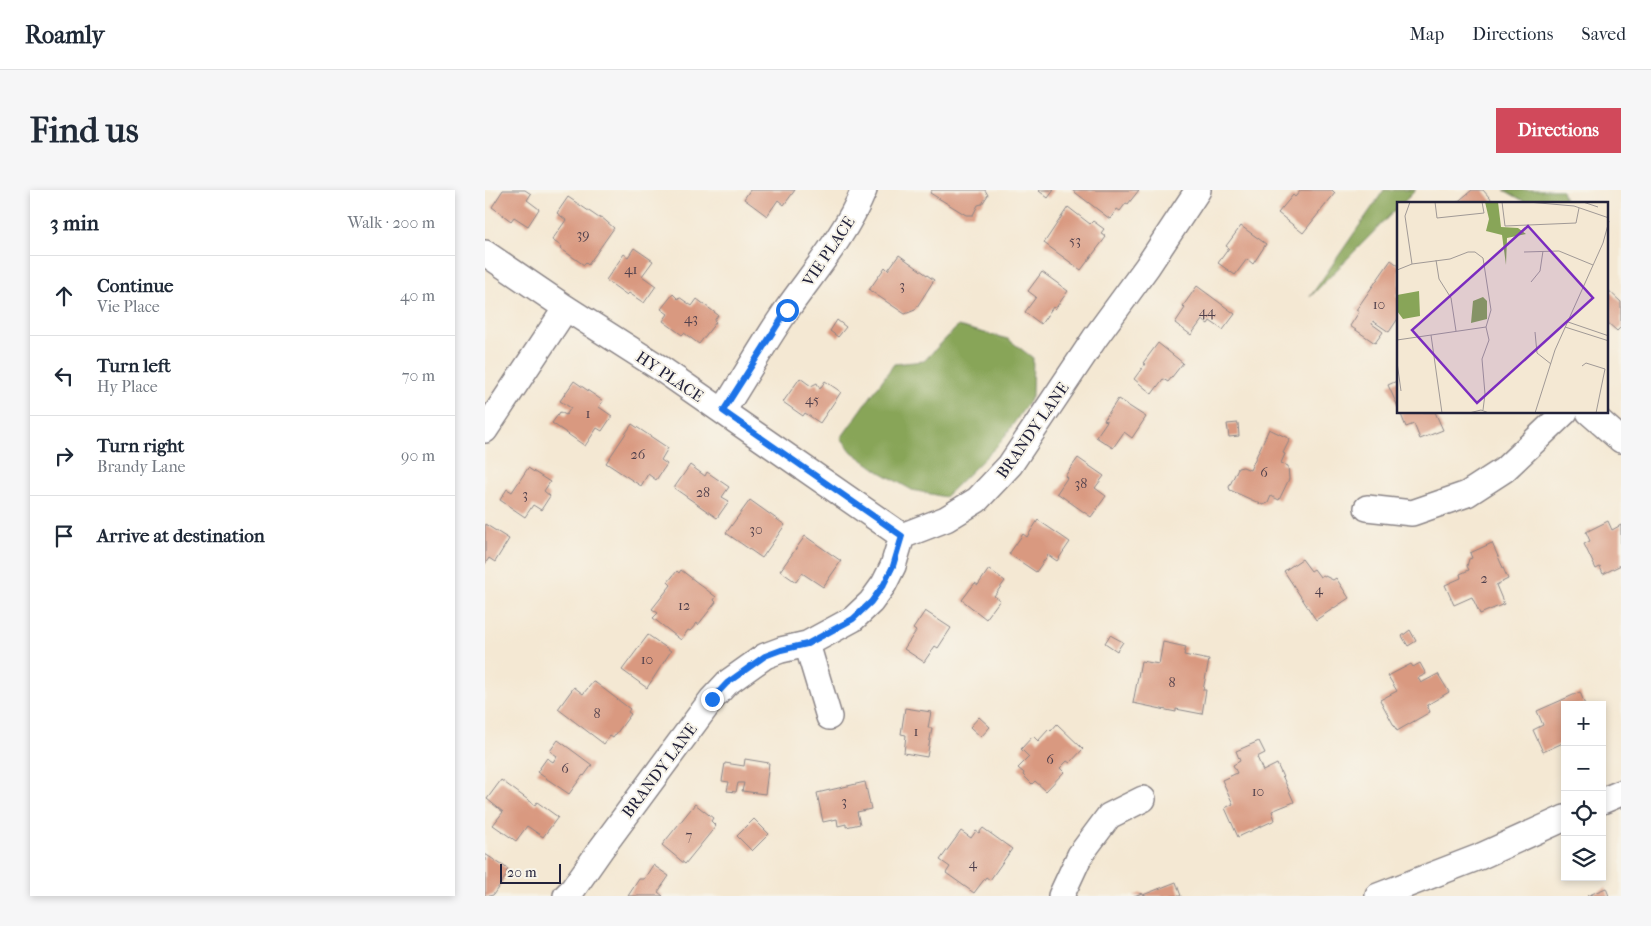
<!DOCTYPE html>
<html lang="en">
<head>
<meta charset="utf-8">
<style>
	:root { --surface:#fff; --page:#f6f6f7; --text:#1f2937; --muted:#747a83; --line:#e0e1e3; --accent:#d1495b }
	body { margin:0; font-family:"IM FELL French Canon",serif; background:var(--page); color:var(--text) }
	.controls { position:absolute; right:15px; bottom:15px; display:grid; overflow:hidden; border-radius:0px; box-shadow:0 2px 8px #0003 }
	.controls button { width:45px; height:45px; display:grid; place-items:center; padding:0; border:0; border-bottom:1px solid var(--line); background:var(--surface); color:var(--text); font:25px sans-serif }
	.scale { position:absolute; left:15px; bottom:12px; width:61px; box-sizing:border-box; padding-left:5px; border:2px solid #22223b; border-top:0; font-size:14px; line-height:18px; white-space:nowrap; color:#22223b; -webkit-text-stroke:4px #f7f3e8; paint-order:stroke }
	.stop { position:absolute; width:15px; height:15px; margin:-11px; border:4px solid #1a73e8; border-radius:50%; background:#fff }
	.stop.end { background:#1a73e8; border-color:#fff; box-shadow:0 1px 5px #0008 }
	.list { margin:0; padding:0; list-style:none }
	h2 { display:flex; justify-content:space-between; align-items:center; height:65px; margin:0; padding:0 20px; font-size:21px }
	h2 small { font-size:16px; font-weight:400; color:var(--muted) }
	.list li { display:grid; grid-template-columns:32px 1fr auto; gap:15px; align-items:center; box-sizing:border-box; height:80px; padding:0 20px; border-top:1px solid var(--line) }
	.list b { display:block; font-size:19px; white-space:nowrap }
	.list p { margin:0; font-size:16px; white-space:nowrap; color:var(--muted) }
	.list em { font-size:16px; font-style:normal; color:var(--muted) }
	.icon { flex:none; width:28px; height:28px; fill:none; stroke:currentColor; stroke-width:2; stroke-linecap:round; stroke-linejoin:round }
	.map { position:relative; flex:none; width:1136px; height:706px; overflow:hidden; border-radius:0px }
	header { display:flex; align-items:center; gap:30px; box-sizing:border-box; height:70px; padding:0 25px; background:var(--surface); border-bottom:1px solid var(--line) }
	header strong { font-size:24px }
	nav { display:flex; gap:28px; margin-inline-start:auto; font-size:18px }
	.intro { display:flex; align-items:center; justify-content:space-between; box-sizing:border-box; height:120px; padding:0 30px }
	h1 { margin:0; font-size:35px }
	.button { padding:12px 22px; border-radius:0px; background:var(--accent); color:#fff; font-size:18px; font-weight:700 }
	main { display:flex; gap:30px; padding:0 30px }
	aside { flex:1; background:var(--surface); border-radius:0px; box-shadow:0 2px 8px #0003 }
	.map>svg:first-child { display:block }
	.forest { fill:#88a558; stroke:#55644a }
	.building { fill:#d99980 }
	.lines { fill:none; stroke-linecap:round; stroke-linejoin:round }
	.minor-casing { stroke:#8b8587; stroke-width:28 }
	.minor { stroke:#fff; stroke-width:25 }
	.route { stroke:#1a73e8; stroke-width:6 }
	.labels { text-anchor:middle; stroke-width:4; stroke-linejoin:round; paint-order:stroke }
	.number-label { font-size:14px; fill:#50404c }
	.street-label { font-size:16px; fill:#22223b; stroke:#f7f3e8 }
	.inset-road { fill:none; stroke:#a09996; stroke-width:1 }
	.view { fill:#7b2cbf; fill-opacity:0.15; stroke:#7b2cbf; stroke-width:2.5 }
	.inset-edge { fill:none; stroke:#22223b; stroke-width:2.5 }
</style>
</head>
<body>
<header>
<strong>Roamly</strong>
<nav><a>Map</a><a>Directions</a><a>Saved</a></nav>
</header>
<div class="intro"><h1>Find us</h1><a class="button">Directions</a></div>
<main>
<aside>
<h2>3 min<small>Walk · 200 m</small></h2>
<ul class="list">
<li><svg class="icon" aria-label="ahead" viewBox="0 0 24 24"><path d="M12 20V5M6 11l6-6 6 6"/></svg><div><b>Continue</b><p>Vie Place</p></div><em>40 m</em></li>
<li><svg class="icon" aria-label="left" viewBox="0 0 24 24"><path d="M17 20v-9H6M10 6l-5 5 5 5"/></svg><div><b>Turn left</b><p>Hy Place</p></div><em>70 m</em></li>
<li><svg class="icon" aria-label="right" viewBox="0 0 24 24"><path d="M7 20v-9h11M14 6l5 5-5 5"/></svg><div><b>Turn right</b><p>Brandy Lane</p></div><em>90 m</em></li>
<li><svg class="icon" aria-label="arrive" viewBox="0 0 24 24"><path d="M6 21V4h12l-3 4 3 4H6"/></svg><div><b>Arrive at destination</b></div></li>
</ul>
</aside>
<div class="map">
<svg width="1136" height="706" viewBox="0 0 1136 706">
	<rect width="100%" height="100%" fill="#f7f3e8"/>
	<filter id="ink" filterUnits="userSpaceOnUse"><feTurbulence type="fractalNoise" baseFrequency=".02" numOctaves="2"/><feDisplacementMap in="SourceGraphic" scale="10" xChannelSelector="R" yChannelSelector="G"/><feConvolveMatrix kernelMatrix="1 2 1 2 8 2 1 2 1" color-interpolation-filters="sRGB"/></filter>
	<filter id="wash" filterUnits="userSpaceOnUse"><feTurbulence type="fractalNoise" baseFrequency=".0096" numOctaves="4" result="noise"/><feDisplacementMap in="SourceGraphic" scale="20" xChannelSelector="R" yChannelSelector="G"/><feGaussianBlur stdDeviation="1.12" result="paint"/><feColorMatrix in="noise" values="0 0 0 0 0 0 0 0 0 0 0 0 0 0 0 0 0 1.4 0 .05"/><feComposite in="paint" operator="in"/></filter>
	<g filter="url(#wash)">
		<rect width="100%" height="100%" fill="#f4e8d3"/>
		<path class="forest" d="M899,0H931L917,14H914L913,17L825,107Z
			M1019,0H1077L1081,14H1044Z
			M473,136L523,149L548,168L547,207L515,253L460,307L427,300L395,282L367,262L356,248L409,174L439,171Z"/>
		<g id="blocks">
			<path class="building" d="M18,0H40L46,4L42,10L54,19L43,36L29,27L26,31L7,17Z
				M265,0H310L299,15L293,10L282,26L259,9Z
				M447,0H500L503,5L497,14L493,15L488,25H481L445,3Z
				M555,0H569L563,8L554,1Z
				M587,0H654L643,14L641,13L635,21L632,19L625,29Z
				M816,0H847L850,3L818,43L793,23L808,5L810,7Z
				M987,0H998L1010,14H970Z
				M83,7L114,28L115,26L129,38L103,75L101,73L99,75L75,58L76,56L67,50L81,30L72,23Z
				M583,17L605,34L608,31L619,39L616,43L621,47L596,80L559,53Z
				M756,36L781,54L768,74L762,69L750,85L733,73L744,58L741,56Z
				M149,58L168,71L157,86L171,96L159,113L144,103L142,105L121,90L139,64L143,67Z
				M414,65L449,90L430,120L420,124L384,100L400,77L403,80Z
				M906,70L914,76V102L911,106L914,108V127L904,142L888,131L887,134L898,142L890,153L865,136L874,122L871,120Z
				M557,82L583,101L570,119L568,117L556,134L540,122L551,107L543,101Z
				M712,96L750,124L738,140L725,131L723,134L717,130L706,145L690,133L700,118L698,116Z
				M1122,99L1136,112V137L1132,141L1122,132Z
				M188,104L193,109L194,107L207,116L212,109L233,125L229,131L231,132L214,154L199,143L197,145L178,131L183,124L176,119Z
				M352,130L361,137L353,147L345,141Z
				M673,153L698,173L683,192L678,189L667,204L649,189L660,174L658,173Z
				M315,188L326,196L332,193L335,199L340,191L356,202L335,233L320,223L318,226L298,212Z
				M914,190V219L903,195Z
				M89,191L118,211L114,217L127,226L117,241L112,238L100,256L67,233L75,222L81,225L86,218L75,211Z
				M633,209L661,227L647,248L639,242L628,258L611,247L622,231L619,230Z
				M915,222H950L958,240L935,249L929,234L921,237Z
				M753,233L754,246L744,247L742,234Z
				M147,234L183,258L176,270L182,274L171,290L163,284L156,296L121,273Z
				M784,239L805,249L798,263L800,264L796,273L803,276L804,289L794,310L786,306L783,313L778,315L745,300L744,297L753,278L758,277L765,280Z
				M593,268L619,286L610,298L621,306L606,327L572,303L582,288L580,286Z
				M205,275L220,286L222,282L244,297L237,307L244,311L232,328L189,298Z
				M43,278L65,292L59,301L65,306L56,320L48,315L40,327L15,310L22,299L27,302Z
				M265,310L300,335L277,368L241,343Z
				M553,330L585,352L572,371L563,365L551,382L524,364L538,344L542,347Z
				M1123,331L1127,340L1136,335V375L1118,384L1115,377L1111,379L1099,354L1105,351L1101,342Z
				M0,334L24,349L10,372L4,368L0,374Z
				M320,346L356,371L338,397L317,383L311,392L295,381Z
				M1007,353L1023,389L1011,395L1019,414L995,424L987,407L969,415L960,395L976,388L975,384L984,380L982,376L984,369L987,368L985,363Z
				M817,369L826,381L829,379L835,387L838,385L848,390L851,388L864,408L831,430L799,381Z
				M504,379L520,391L509,406L515,410L501,429L477,410L490,393L493,395Z
				M196,380L231,407L229,410L231,412L213,435L212,433L205,441L203,440L196,450L168,428L173,423L167,419L186,395L183,392L192,381L194,383Z
				M440,421L466,438L453,458L450,456L439,472L419,459L431,441L428,439Z
				M925,440L931,451L923,456L917,446Z
				M163,445L186,461L162,498L137,480Z
				M625,445L638,452L632,461L620,453Z
				M678,452L701,457L699,465L724,470L718,500H721L717,524L691,519V522L648,513L656,471L674,474Z
				M935,473L941,484L933,488L936,493L953,484L964,502L942,515L945,522L912,541L895,510L912,501L903,486L926,474L928,477Z
				M108,492L111,493L145,519L143,522L146,524L128,548L125,546L119,554L73,519L89,497L98,504Z
				M1095,502L1100,515H1080V552L1058,562L1048,540L1058,535L1052,521Z
				M420,518L446,522L443,538H447L442,567L419,563L421,545L416,544Z
				M494,527L505,537L496,547L485,537Z
				M572,534L598,559L585,573L582,571L575,578L579,582L561,601L550,591L547,594L538,585L539,583L533,578L544,567L536,559L548,546L553,551L564,539L566,541Z
				M73,550L107,575L99,586L98,585L84,604L52,582L62,568L68,572L72,566L65,561Z
				M774,551L780,563L772,567L778,581L792,574L809,612L787,621L790,630L753,647L740,618L748,614L737,590L752,583L748,575L755,571L751,561Z
				M260,569L284,573L280,604L257,601L259,593H253L251,602L242,601L244,592L237,591L240,573L259,576Z
				M16,590L50,615L52,612L73,627L58,647L42,636L31,651L8,635L18,622L2,609Z
				M380,592L386,619L372,622L375,634L361,637V634L353,636L352,629L338,632L332,603Z
				M210,614L228,628L226,631L231,636L200,674L177,655Z
				M269,629L284,644L267,661L252,646Z
				M498,638L527,659L505,690L501,687L489,703L461,683L465,677L455,670L476,641L486,648L491,641L494,643Z
				M0,664L23,679L21,682L23,683L8,705L4,706H0Z
				M168,675L184,686L173,702L178,706H143L154,689H159Z
				M691,692L696,706H649L657,703L658,705Z
				M1121,698L1124,706H1102Z"/>
		</g>
	</g>
	<g filter="url(#ink)">
		<use href="#blocks" fill-opacity="0" stroke="#8b8587" stroke-width="1"/>
		<g class="lines">
			<defs>
				<path id="minor" d="M0,63L81,118L175,178L417,346
					M238,221C260,187 280,151 303,118C330,80 361,44 379,0
					M1104,222L1136,250
					M0,240L81,118
					M882,318L927,323L982,304L1019,280L1080,222
					M417,346L461,329L492,310L525,275L610,148L662,77L713,0
					M322,454L344,527
					M1117,611L1136,603
					M81,706L88,699L116,659L227,509L242,493L280,466L296,460L322,454L368,429L386,412L399,394L408,376L417,346
					M576,706L595,665L624,626L658,609
					M893,706L994,667L1080,628"/>
			</defs>
			<use href="#minor" class="minor-casing"/>
			<use href="#minor" class="minor"/>
		</g>
	</g>
	<g class="lines" filter="url(#ink)">
		<path class="route" d="M227,509L242,493L280,466L296,460L322,454L368,429L386,412L399,394L408,376L417,346L238,221L302,120"/>
	</g>
	<g class="labels">
		<g class="number-label">
			<text x="98" y="49">39</text>
			<text x="590" y="55">53</text>
			<text x="146" y="84">41</text>
			<text x="417" y="100">3</text>
			<text x="894" y="119">10</text>
			<text x="722" y="126">44</text>
			<text x="206" y="133">43</text>
			<text x="327" y="214">45</text>
			<text x="103" y="228">1</text>
			<text x="153" y="269">26</text>
			<text x="779" y="287">6</text>
			<text x="596" y="298">38</text>
			<text x="218" y="307">28</text>
			<text x="40" y="309">3</text>
			<text x="271" y="344">30</text>
			<text x="999" y="393">2</text>
			<text x="834" y="404">4</text>
			<text x="199" y="420">12</text>
			<text x="162" y="474">10</text>
			<text x="687" y="497">8</text>
			<text x="112" y="528">8</text>
			<text x="431" y="546">1</text>
			<text x="565" y="574">6</text>
			<text x="80" y="583">6</text>
			<text x="773" y="606">10</text>
			<text x="359" y="616">3</text>
			<text x="204" y="650">7</text>
			<text x="488" y="678">4</text>
		</g>
		<g class="street-label">
			<text transform="translate(343 61) rotate(-56)" y="6">VIE PLACE</text>
			<text transform="translate(185 186) rotate(34)" y="6">HY PLACE</text>
			<text transform="translate(547 240) rotate(-55)" y="6">BRANDY LANE</text>
			<text transform="translate(174 580) rotate(-53)" y="6">BRANDY LANE</text>
		</g>
	</g>
	<g transform="translate(912 12)">
		<rect width="211" height="211" fill="#f4e8d3"/>
		<path d="M88,0H101L104,25L121,26L129,32L110,36L109,63L105,33L89,29L92,17ZM22,89L23,114L6,117L0,109V93ZM86,95L90,99V117L74,121L76,99Z" fill="#88a558"/>
		<path class="inset-road" d="M13,0L8,14L15,62M38,0L40,16L87,11L85,0M105,0L108,24L179,21L182,6M131,0L177,4L212,16M186,0L201,5M127,50L162,49L196,63M39,58L42,77L54,96L59,129M0,68L15,62L53,57L71,50H78L86,56L94,108L89,125L92,138L85,157L88,192L86,208M134,80L143,69L146,49M171,120L212,134M168,125L212,139M138,130L140,151L154,162M34,133L45,211M0,138L89,125M0,160L4,189M185,164L189,161L208,167L199,211M72,211L84,208L92,211M138,211L158,148L206,41L212,19"/>
		<path class="view" d="M131,24L196,96L80,201L15,128Z"/>
		<rect width="211" height="211" class="inset-edge"/>
	</g>
</svg>
<div class="controls">
<button>+</button>
<button>−</button>
<button><svg class="icon" aria-label="locate" viewBox="0 0 24 24"><circle cx="12" cy="12" r="6"/><path d="M12 2v4M12 18v4M2 12h4M18 12h4"/></svg></button>
<button><svg class="icon" aria-label="layers" viewBox="0 0 24 24"><path d="M12 4l9 5-9 5-9-5zM3 14l9 5 9-5"/></svg></button>
</div>
<div class="scale">20 m</div>
<div class="stop" style="left:302px;top:120px"></div>
<div class="stop end" style="left:227px;top:509px"></div>
</div>
</main>
</body>
</html>
